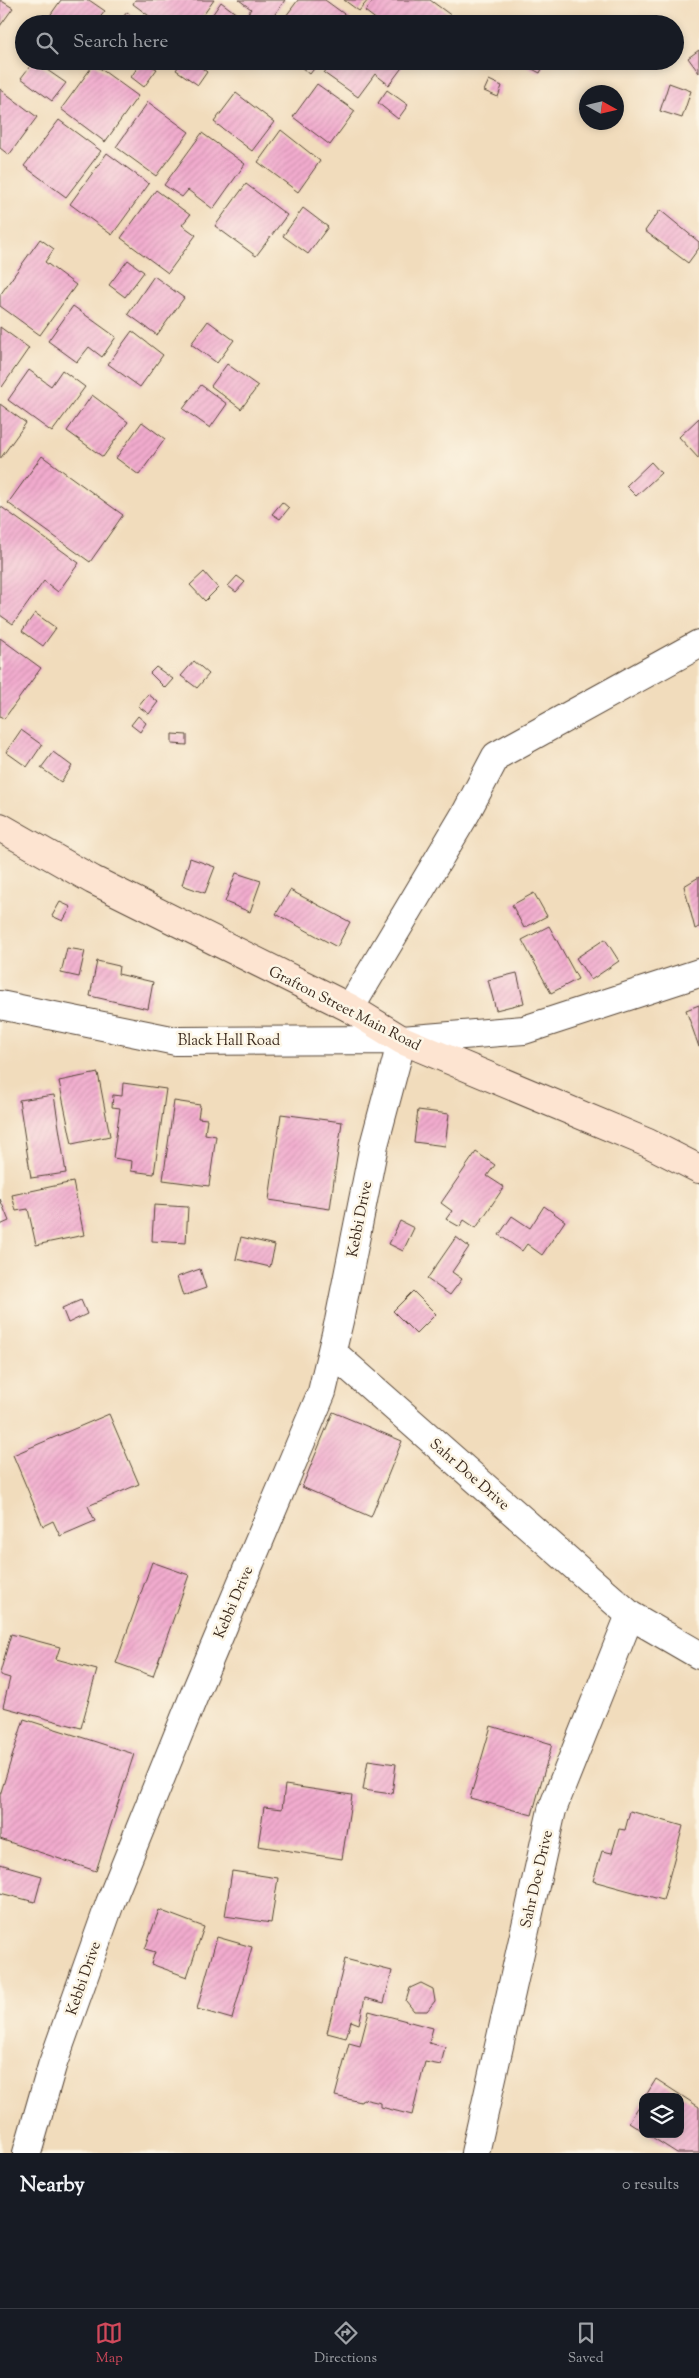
<!DOCTYPE html>
<html lang="en">
<head>
<meta charset="utf-8">
<style>
	:root { --surface:#171b24; --page:#242831; --text:#f1f3f6; --muted:#9ea1a6; --line:#363941; --accent:#d1495b }
	body { margin:0; font-family:"Sorts Mill Goudy",serif; background:var(--page); color:var(--text) }
	.controls { position:absolute; right:15px; bottom:15px; display:grid; overflow:hidden; border-radius:10px; box-shadow:0 2px 8px #0003 }
	.controls button { width:45px; height:45px; display:grid; place-items:center; padding:0; border:0; border-bottom:1px solid var(--line); background:var(--surface); color:var(--text); font:25px sans-serif }
	.compass { position:absolute; left:579px; top:85px; width:45px; height:45px; border-radius:50%; background:var(--surface); box-shadow:0 2px 8px #0003; rotate:98deg }
	.list { margin:0; padding:0; list-style:none }
	h2 { display:flex; justify-content:space-between; align-items:center; height:65px; margin:0; padding:0 20px; font-size:21px }
	h2 small { font-size:16px; font-weight:400; color:var(--muted) }
	.icon { flex:none; width:28px; height:28px; fill:none; stroke:currentColor; stroke-width:2; stroke-linecap:round; stroke-linejoin:round }
	.map { position:relative; flex:none; width:699px; height:2153px; overflow:hidden }
	.search { position:absolute; background:var(--surface); box-shadow:0 2px 8px #0003; left:15px; right:15px; top:15px; height:55px; display:flex; align-items:center; gap:12px; box-sizing:border-box; padding:0 18px; border-radius:28px; color:var(--muted); font-size:19px }
	.sheet { height:155px; background:var(--surface) }
	nav { display:flex; justify-content:space-around; align-items:center; box-sizing:border-box; height:70px; border-top:1px solid var(--line); background:var(--surface); font-size:14px; color:var(--muted) }
	nav a { display:grid; justify-items:center; gap:2px }
	nav .on { color:var(--accent) }
	.map>svg:first-child { display:block }
	.building { fill:url(#building-hatch) }
	.lines { fill:none; stroke-linecap:round; stroke-linejoin:round }
	.street-casing { stroke:#564536; stroke-width:30 }
	.secondary-casing { stroke:#564536; stroke-width:30 }
	.street { stroke:#fff; stroke-width:28 }
	.secondary { stroke:#fde4d1; stroke-width:28 }
	.labels { text-anchor:middle; stroke-width:5; stroke-linejoin:round; paint-order:stroke }
	.street-label { font-size:15px; fill:#3b2a1e; stroke:#fcf5e5 }
</style>
</head>
<body>
<div class="map">
<svg width="699" height="2153" viewBox="0 0 699 2153">
	<defs>
		<pattern id="building-hatch" width="6" height="6" patternUnits="userSpaceOnUse" patternTransform="scale(1.25)"><rect width="6" height="6" fill="#f1abce"/><path d="M-1 1l2-2M0 6l6-6M5 7l2-2" fill="none" stroke="#d093b0"/></pattern>
	</defs>
	<rect width="100%" height="100%" fill="#fcf5e5"/>
	<filter id="ink" filterUnits="userSpaceOnUse"><feTurbulence type="fractalNoise" baseFrequency=".02" numOctaves="2"/><feDisplacementMap in="SourceGraphic" scale="10" xChannelSelector="R" yChannelSelector="G"/><feConvolveMatrix kernelMatrix="1 2 1 2 8 2 1 2 1" color-interpolation-filters="sRGB"/></filter>
	<filter id="wash" filterUnits="userSpaceOnUse"><feTurbulence type="fractalNoise" baseFrequency=".0096" numOctaves="4" result="noise"/><feDisplacementMap in="SourceGraphic" scale="20" xChannelSelector="R" yChannelSelector="G"/><feGaussianBlur stdDeviation="1.12" result="paint"/><feColorMatrix in="noise" values="0 0 0 0 0 0 0 0 0 0 0 0 0 0 0 0 0 1.4 0 .05"/><feComposite in="paint" operator="in"/></filter>
	<g filter="url(#wash)">
		<rect width="100%" height="100%" fill="#f1dcbc"/>
		<g id="blocks">
			<path class="building" d="M0,0L13,8L0,26Z
				M61,0H89L105,11L95,24H44Z
				M135,0H214L197,24H160L133,4Z
				M239,0H285L268,24H262L248,13L251,9Z
				M298,0H325L351,19L347,24H280Z
				M344,0H368L359,11Z
				M374,0H430L456,19L453,24H382L365,11Z
				M221,2L250,24H206Z
				M127,12L143,24H118Z
				M699,50V73L688,58Z
				M34,61L66,83L52,101L21,78Z
				M142,61L157,69L144,87L131,77Z
				M182,61H193L207,72L198,85L176,70Z
				M293,61H320L310,74Z
				M333,61H407L389,85L375,74L358,97L324,73Z
				M517,61H546L540,73Z
				M94,64L138,96L105,142L61,109Z
				M489,80L502,86L498,97L484,91Z
				M669,83L691,91L682,118L660,111Z
				M317,84L355,111L330,145L293,117Z
				M0,89L37,117L9,155L0,148Z
				M387,90L408,105L398,119L378,103Z
				M236,93L274,122L252,151L214,122Z
				M148,102L189,132L156,176L116,147Z
				M59,120L101,151L66,197L24,166Z
				M281,130L320,161L298,192L258,162Z
				M202,133L245,164L213,209L188,190L182,197L164,185Z
				M107,153L149,184L112,235L70,204Z
				M246,184L287,215L256,256L215,226Z
				M156,190L190,215L182,225L196,235L168,273L121,238Z
				M303,208L328,227L308,254L283,236Z
				M660,210L699,242V248L688,263L645,231Z
				M40,239L54,249L45,262L76,285L40,335L0,306V295Z
				M128,260L144,272L125,297L109,285Z
				M154,276L184,298L157,335L128,314Z
				M73,306L116,337L102,357L89,347L77,362L48,341Z
				M208,321L234,340L217,363L191,344Z
				M0,327L29,348L2,387L0,385Z
				M132,331L163,355L140,387L108,364Z
				M227,364L258,386L241,409L211,386Z
				M29,370L51,386L62,370L85,387L52,432L8,400Z
				M201,385L227,404L210,428L183,409Z
				M92,395L128,422L103,457L67,431Z
				M0,404L26,423L0,459Z
				M699,418V459L679,437Z
				M142,422L165,439L139,475L116,458Z
				M42,456L123,515L90,562L8,503Z
				M651,462L661,473L636,496L626,486Z
				M282,502L289,508L280,519L272,514Z
				M0,506L79,563L58,592L44,581L13,624L0,615Z
				M204,572L218,588L205,601L190,585Z
				M237,576L245,582L236,592L228,586Z
				M35,613L56,628L43,646L22,631Z
				M0,638L41,668L4,719L0,716Z
				M194,661L209,674L197,688L181,676Z
				M156,667L173,679L165,688L150,673Z
				M148,694L158,702L149,714L138,706Z
				M138,716L146,723L140,732L131,725Z
				M21,730L42,745L27,767L6,752Z
				M172,734L187,735V745L172,744Z
				M53,752L72,766L61,782L41,768Z
				M190,858L215,867L205,893L182,885Z
				M236,873L261,881L250,912L225,902Z
				M699,877V927L695,929L684,886Z
				M290,890L350,922L337,947L276,914Z
				M534,893L547,916L524,928L512,905Z
				M60,902L71,907L63,921L52,916Z
				M549,926L578,979L551,993L522,940Z
				M605,939L619,961L591,980L576,958Z
				M67,948L85,951L79,977L61,973Z
				M97,961L119,966L118,974L153,982L148,1009L90,996Z
				M517,973L524,1003L496,1010L488,980Z
				M699,1005V1047L686,1010Z
				M98,1073L110,1136L72,1144L59,1081Z
				M123,1083L166,1089L154,1174L131,1171L132,1161L113,1158L120,1108L112,1107L113,1095L122,1096Z
				M54,1095L66,1173L31,1178L19,1100Z
				M174,1101L200,1105L198,1118L207,1119L205,1134L216,1136L209,1186L163,1180Z
				M418,1110L449,1114L445,1146L414,1142Z
				M281,1114L342,1122L330,1209L269,1200Z
				M476,1152L495,1165L487,1176L504,1187L476,1228L464,1220L460,1227L446,1219L452,1211L441,1203Z
				M73,1182L84,1235L36,1245L28,1209L16,1211L12,1195Z
				M0,1199L9,1221L0,1225Z
				M154,1205L188,1207L186,1243L152,1241Z
				M544,1206L565,1221L542,1255L527,1244L522,1251L499,1235L512,1216L530,1228Z
				M400,1221L414,1228L403,1251L389,1244Z
				M241,1237L275,1245L270,1267L236,1259Z
				M456,1237L469,1247L452,1272L462,1279L450,1295L427,1279Z
				M200,1269L206,1288L183,1296L177,1277Z
				M413,1291L436,1314L416,1334L393,1311Z
				M81,1300L87,1314L68,1323L62,1308Z
				M333,1412L402,1441L371,1517L302,1487Z
				M109,1414L139,1484L88,1506L95,1521L60,1536L53,1521L43,1526L13,1455Z
				M152,1562L189,1575L153,1676L116,1663Z
				M11,1634L60,1647L56,1659L97,1670L81,1728L3,1707L10,1678L0,1675V1673Z
				M24,1719L134,1754L96,1871L0,1839V1795Z
				M491,1726L552,1744L532,1815L470,1798Z
				M368,1760L396,1764L392,1794L363,1790Z
				M285,1785L352,1795L342,1859L258,1846L264,1807L282,1809Z
				M630,1811L683,1826L663,1900L593,1881L602,1851L612,1853L619,1829L625,1830Z
				M0,1864L42,1876L35,1902L0,1893Z
				M232,1871L278,1878L271,1923L225,1916Z
				M159,1910L204,1927L187,1977L151,1964L155,1952L145,1949Z
				M217,1937L252,1947L232,2019L197,2009Z
				M345,1959L392,1971L384,2003L365,1998L359,2024L351,2021L346,2038L327,2033Z
				M421,1983L433,1989L435,2001L427,2011H414L406,2001L410,1988Z
				M369,2011L433,2028L429,2043L445,2047L441,2065L425,2062L412,2115L381,2107V2103L363,2099L361,2102L335,2096L349,2043L360,2046Z
				M656,2079L699,2107V2153H677L647,2134H680V2097H645Z
				M643,2100V2131L629,2122Z"/>
		</g>
	</g>
	<g filter="url(#ink)">
		<use href="#blocks" fill-opacity="0" stroke="#564536" stroke-width="1"/>
		<g class="lines">
			<defs>
				<path id="street" d="M0,1005L176,1041L402,1040L524,1030L699,973
					M350,1008L466,813L496,756L699,644
					M332,1352L630,1615L699,1655
					M27,2153L52,2066L110,1903L193,1698L322,1392L339,1321L374,1145L402,1040
					M475,2153L552,1810L630,1615"/>
				<path id="secondary" d="M0,827L93,880L350,1008L402,1040L648,1143L699,1169"/>
			</defs>
			<use href="#street" class="street-casing"/>
			<use href="#secondary" class="secondary-casing"/>
			<use href="#street" class="street"/>
			<use href="#secondary" class="secondary"/>
		</g>
	</g>
	<g class="labels">
		<g class="street-label">
			<text transform="translate(345 1008) rotate(27)" y="5">Grafton Street Main Road</text>
			<text x="229" y="1045">Black Hall Road</text>
			<text transform="translate(359 1219) rotate(-79)" y="5">Kebbi Drive</text>
			<text transform="translate(470 1474) rotate(41)" y="5">Sahr Doe Drive</text>
			<text transform="translate(233 1602) rotate(-67)" y="5">Kebbi Drive</text>
			<text transform="translate(536 1879) rotate(-77)" y="5">Sahr Doe Drive</text>
			<text transform="translate(83 1978) rotate(-71)" y="5">Kebbi Drive</text>
		</g>
	</g>
</svg>
<div class="controls">
<button><svg class="icon" aria-label="layers" viewBox="0 0 24 24"><path d="M12 4l9 5-9 5-9-5zM3 14l9 5 9-5"/></svg></button>
</div>
<svg class="compass" viewBox="-18 -18 36 36"><path d="M0-13l5 13h-10z" fill="#e53935"/><path d="M0 13l5-13h-10z" fill="#9ea1a6"/></svg>
<div class="search"><svg class="icon" aria-label="search" viewBox="0 0 24 24"><circle cx="10" cy="10" r="6"/><path d="M15 15l6 6"/></svg>Search here</div>
</div>
<section class="sheet">
<h2>Nearby<small>0 results</small></h2>
<ul class="list">
</ul>
</section>
<nav>
<a class="on"><svg class="icon" aria-label="map" viewBox="0 0 24 24"><path d="M3 6l6-2 6 2 6-2v14l-6 2-6-2-6 2zM9 4v14M15 6v14"/></svg>Map</a>
<a><svg class="icon" aria-label="directions" viewBox="0 0 24 24"><path d="M12 3l9 9-9 9-9-9zM9 14v-3h6M13 9l2 2-2 2"/></svg>Directions</a>
<a><svg class="icon" aria-label="saved" viewBox="0 0 24 24"><path d="M7 4h10v16l-5-4-5 4z"/></svg>Saved</a>
</nav>
</body>
</html>
